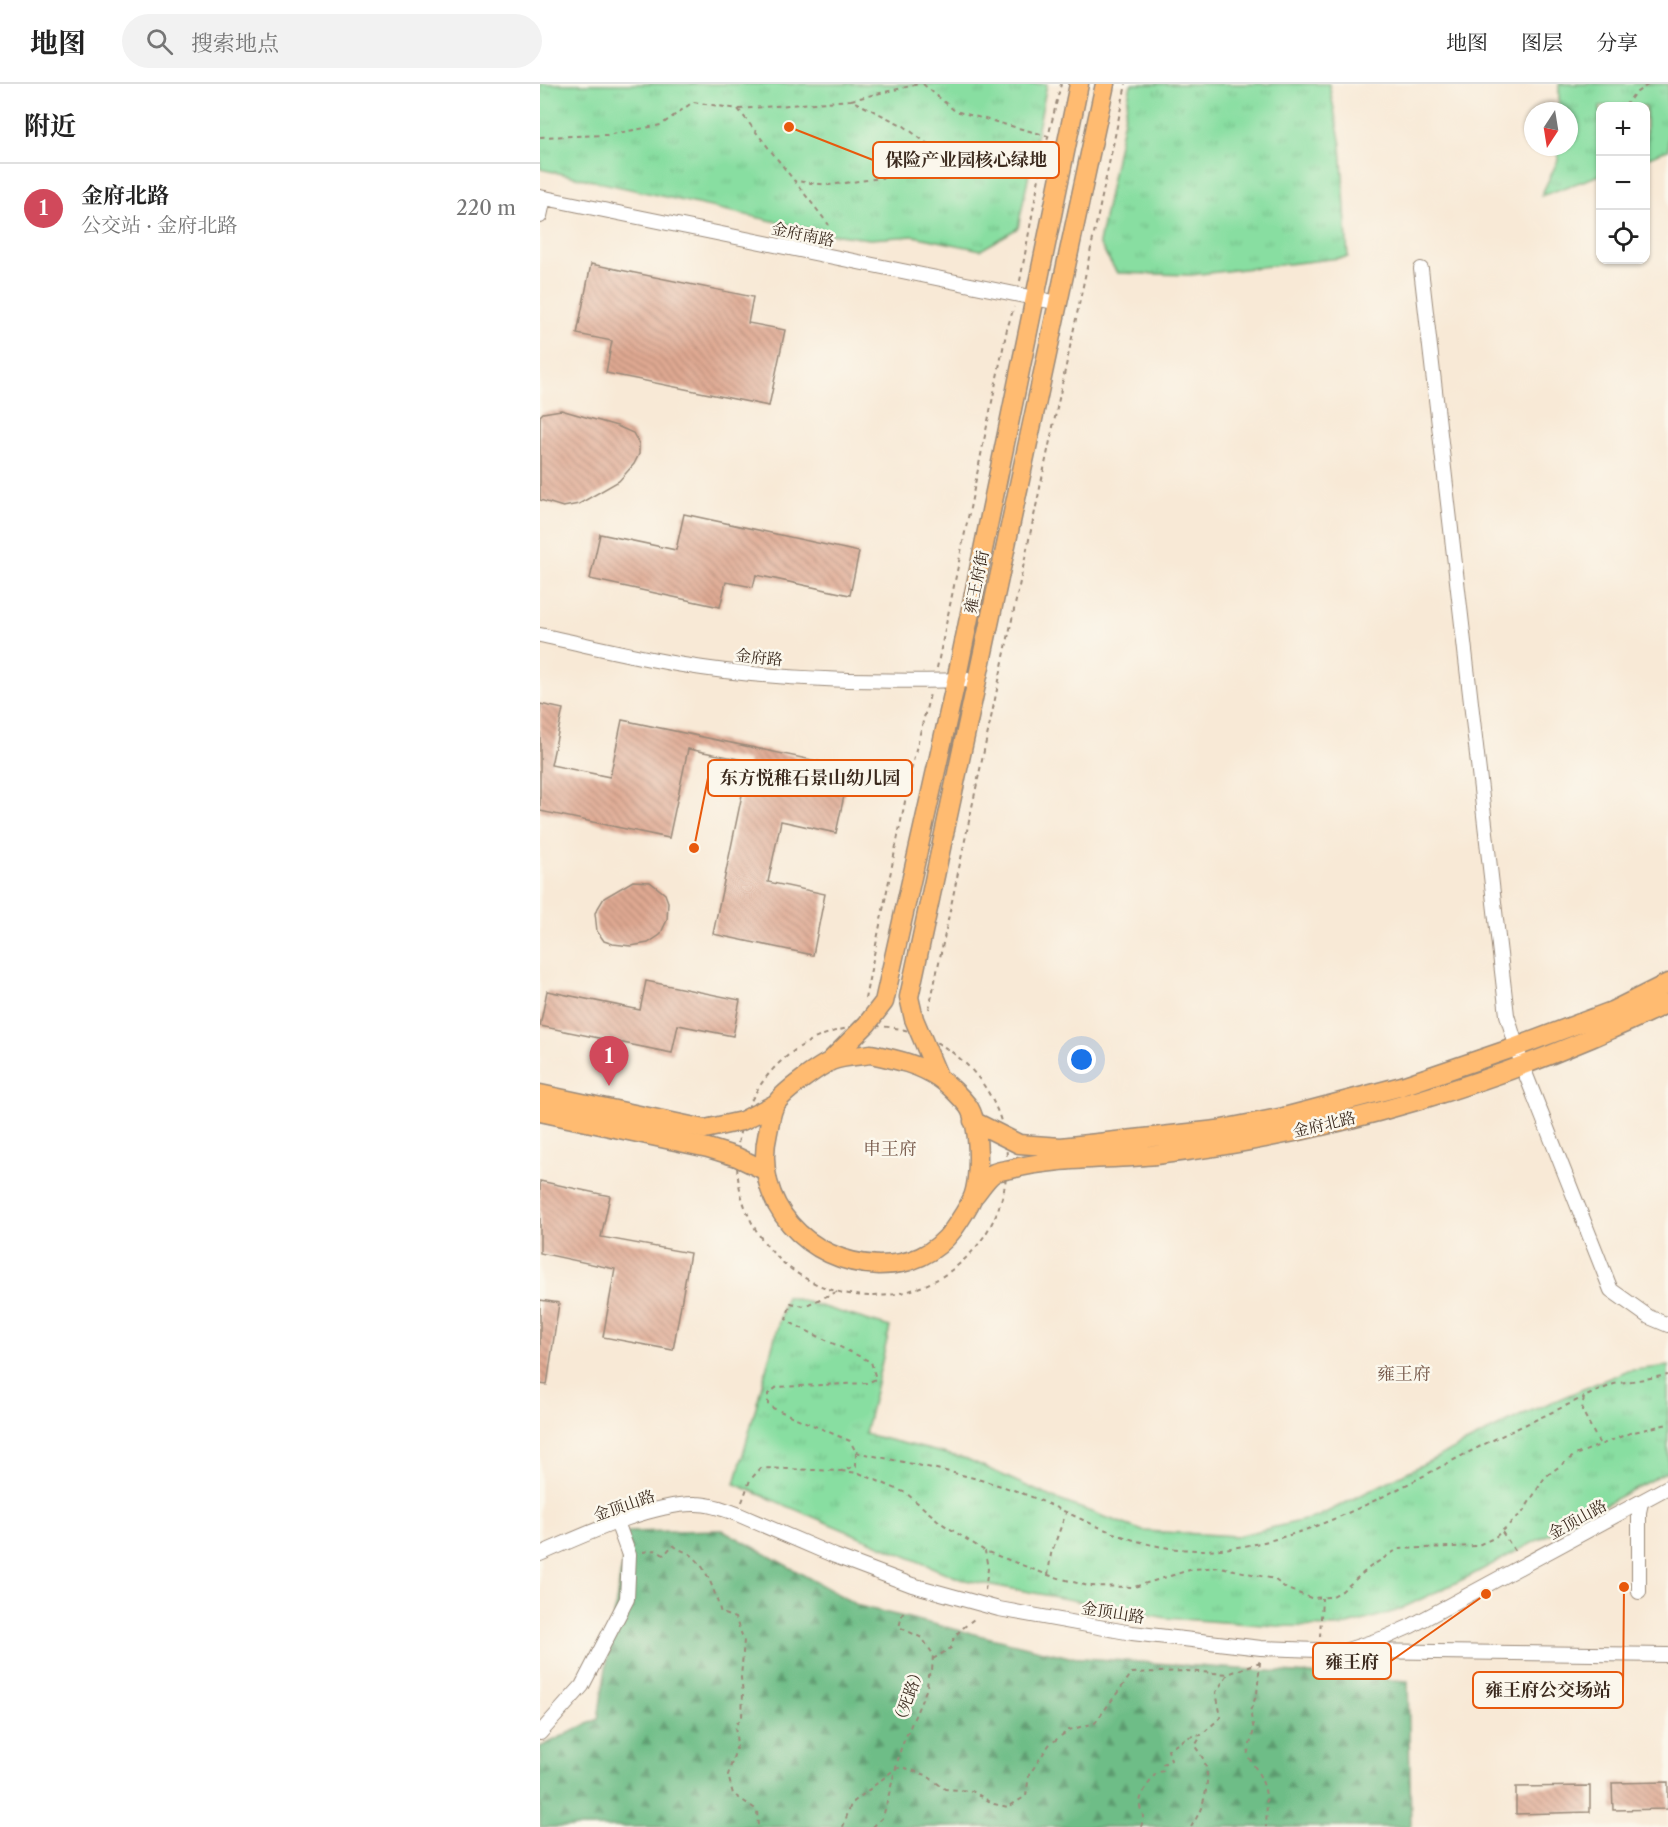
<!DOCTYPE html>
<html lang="zh">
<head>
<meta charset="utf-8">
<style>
	:root { --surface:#fff; --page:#f2f2f2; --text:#222; --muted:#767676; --line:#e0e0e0; --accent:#d1495b }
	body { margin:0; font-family:"Libre Caslon Text","Noto Serif SC",serif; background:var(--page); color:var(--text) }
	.controls { position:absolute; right:18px; top:18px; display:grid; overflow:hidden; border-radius:12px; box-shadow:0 2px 4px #0004 }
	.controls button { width:54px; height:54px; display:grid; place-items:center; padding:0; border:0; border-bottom:2px solid var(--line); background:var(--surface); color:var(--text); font:30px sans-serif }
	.compass { position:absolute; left:984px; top:18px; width:54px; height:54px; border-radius:50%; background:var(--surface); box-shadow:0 2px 4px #0004; rotate:192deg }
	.you { position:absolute; left:542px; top:976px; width:21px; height:21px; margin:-15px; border:4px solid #fff; border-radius:50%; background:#1a73e8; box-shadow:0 0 0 9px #1a73e833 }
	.badge { display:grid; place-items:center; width:39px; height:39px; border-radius:50%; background:var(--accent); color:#fff; font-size:20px; font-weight:700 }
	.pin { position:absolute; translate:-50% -50px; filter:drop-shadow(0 2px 3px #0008) }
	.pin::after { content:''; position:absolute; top:32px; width:21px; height:18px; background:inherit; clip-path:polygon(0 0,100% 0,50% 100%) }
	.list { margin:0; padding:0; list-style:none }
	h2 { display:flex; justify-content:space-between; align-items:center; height:78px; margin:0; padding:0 24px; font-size:26px }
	h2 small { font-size:20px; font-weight:400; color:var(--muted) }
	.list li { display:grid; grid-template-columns:39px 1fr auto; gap:18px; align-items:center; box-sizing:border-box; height:90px; padding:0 24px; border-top:2px solid var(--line) }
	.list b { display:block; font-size:22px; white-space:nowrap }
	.list p { margin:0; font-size:20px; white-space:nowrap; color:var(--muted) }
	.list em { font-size:20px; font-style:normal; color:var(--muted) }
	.icon { flex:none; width:33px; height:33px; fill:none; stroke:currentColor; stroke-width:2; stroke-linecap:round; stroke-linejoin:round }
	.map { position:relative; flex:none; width:1128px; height:1743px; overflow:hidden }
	header { display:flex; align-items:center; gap:36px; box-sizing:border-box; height:84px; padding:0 30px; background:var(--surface); border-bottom:2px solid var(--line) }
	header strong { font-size:28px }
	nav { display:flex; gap:33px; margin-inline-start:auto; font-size:21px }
	.search { width:420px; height:54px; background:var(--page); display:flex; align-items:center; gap:15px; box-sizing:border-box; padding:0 21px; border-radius:33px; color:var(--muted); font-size:22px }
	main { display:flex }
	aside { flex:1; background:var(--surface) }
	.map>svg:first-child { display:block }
	.forest { fill:url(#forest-firs); stroke:#547452; stroke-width:1.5 }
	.park { fill:url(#park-tufts); stroke:#628460; stroke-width:1.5 }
	.building { fill:url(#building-back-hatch) }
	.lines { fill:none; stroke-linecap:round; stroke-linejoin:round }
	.minor-casing { stroke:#9a8a7a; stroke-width:16 }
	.major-casing { stroke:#9a8a7a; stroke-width:21 }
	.path { stroke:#9a8a7a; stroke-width:2; stroke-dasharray:4.5 4.5; stroke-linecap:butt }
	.minor { stroke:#fff; stroke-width:14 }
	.major { stroke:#ffbb71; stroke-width:18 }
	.labels { text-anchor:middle; stroke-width:5; stroke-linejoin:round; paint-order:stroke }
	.street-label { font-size:16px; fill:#3b2a1e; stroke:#fbf7ec }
	.neighbourhood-label { font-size:18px; fill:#745647; stroke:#fbf7ec }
	.leader { fill:none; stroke:#e8590c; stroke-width:2 }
	.callout-dot { fill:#e8590c; stroke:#fbf7ec; stroke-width:2 }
	.callout { fill:#fbf7ec; stroke:#e8590c; stroke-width:2 }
	.callout-label { font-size:18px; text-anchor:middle; font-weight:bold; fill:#3b2a1e }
</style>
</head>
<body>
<header>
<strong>地图</strong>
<div class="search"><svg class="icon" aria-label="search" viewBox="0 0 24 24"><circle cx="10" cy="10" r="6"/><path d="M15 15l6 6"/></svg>搜索地点</div>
<nav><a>地图</a><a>图层</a><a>分享</a></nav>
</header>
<main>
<aside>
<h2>附近<small></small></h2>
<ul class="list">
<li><span class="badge">1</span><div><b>金府北路</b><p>公交站 · 金府北路</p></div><em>220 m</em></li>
</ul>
</aside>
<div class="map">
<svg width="1128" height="1743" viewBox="0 0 1128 1743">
	<defs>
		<pattern id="forest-firs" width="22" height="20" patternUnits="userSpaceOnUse" patternTransform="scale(1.5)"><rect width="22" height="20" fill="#6ebd87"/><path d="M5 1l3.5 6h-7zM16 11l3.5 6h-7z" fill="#5c9a6e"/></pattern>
		<pattern id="park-tufts" width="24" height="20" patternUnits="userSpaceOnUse" patternTransform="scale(1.5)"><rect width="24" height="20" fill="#88dea1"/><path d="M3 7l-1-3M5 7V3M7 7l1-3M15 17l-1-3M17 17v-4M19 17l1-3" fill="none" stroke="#76bf8a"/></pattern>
		<pattern id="building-back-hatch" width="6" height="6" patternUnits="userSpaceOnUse" patternTransform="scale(1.5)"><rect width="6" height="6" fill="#dfa992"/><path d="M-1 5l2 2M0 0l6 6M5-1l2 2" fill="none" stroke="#b68a77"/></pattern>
	</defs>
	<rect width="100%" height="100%" fill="#fbf7ec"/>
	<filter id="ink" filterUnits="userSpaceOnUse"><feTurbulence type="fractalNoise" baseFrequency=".0167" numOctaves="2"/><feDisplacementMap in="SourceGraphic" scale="12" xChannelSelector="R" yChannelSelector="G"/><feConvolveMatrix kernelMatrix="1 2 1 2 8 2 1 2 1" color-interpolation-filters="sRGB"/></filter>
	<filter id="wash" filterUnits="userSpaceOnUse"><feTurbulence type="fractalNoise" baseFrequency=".008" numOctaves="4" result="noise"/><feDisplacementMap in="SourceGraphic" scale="24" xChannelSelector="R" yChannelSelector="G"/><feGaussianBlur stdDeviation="1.35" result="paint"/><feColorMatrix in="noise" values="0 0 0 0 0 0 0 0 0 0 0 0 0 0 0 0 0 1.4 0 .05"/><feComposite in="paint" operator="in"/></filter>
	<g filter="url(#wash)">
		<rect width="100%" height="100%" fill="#f8e9d6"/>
		<path class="forest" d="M183,1446L319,1522L529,1573L868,1597L871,1743H0V1663L58,1635L87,1448Z"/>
		<path class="park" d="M0,0H507L478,144L441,166L374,152L330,155L291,150L0,85Z
			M591,0H789L801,61L808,173L651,191L577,189L559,159Z
			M1019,0H1128V66L1106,74V22H1060V91L1001,112L1018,76V63H1029V27H1019Z
			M246,1212L350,1243L325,1350L427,1375L513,1414L603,1447L697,1452L777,1433L986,1329L1086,1287L1128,1282V1387L928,1493L856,1527L801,1543L737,1542L627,1534L420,1495L195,1400Z"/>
		<g id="blocks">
			<path class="building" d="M51,180L213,213L208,239L245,246L229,322L66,289L72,257L37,250Z
				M21,326L77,342L93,349L99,360V370L94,380L79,397L39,420L23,423L0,416V332L3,329Z
				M144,430L319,468L310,511L216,491L213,503L186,498L180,523L50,495L60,450L136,466Z
				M0,620L23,625L11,681L70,693L82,636L310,684L296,749L241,737L228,798L285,810L273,871L173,850L209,677L148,665L129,754L0,727Z
				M93,797L110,798L125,810L128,818L127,836L120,851L108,859L91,862L73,860L64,857L57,847L55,829L64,814Z
				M106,897L200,916L193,952L138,941L132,969L0,942L7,907L100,926Z
				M0,1097L70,1112L61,1153L150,1169L133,1266L63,1253L75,1185L0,1169Z
				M0,1216L19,1219L7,1301L0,1300Z
				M1128,1698V1725L1073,1726L1072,1699Z
				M1050,1702V1728L976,1730V1703Z"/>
		</g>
	</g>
	<g filter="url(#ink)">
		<use href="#blocks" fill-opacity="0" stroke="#9a8a7a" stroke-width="1.5"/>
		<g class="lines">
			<defs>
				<path id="minor" d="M0,113L519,219
					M0,132L4,114
					M881,185L967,931L982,981L1071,1206L1109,1233L1128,1241
					M0,551C47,561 95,573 143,581C240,597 339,598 437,596
					M0,1470C42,1452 111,1419 156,1420C170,1420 184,1425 197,1430L295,1472L372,1501L459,1525L592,1549L721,1564L804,1567L844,1554L871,1542L1128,1403
					M1099,1508V1428L1101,1419
					M818,1567L1128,1571
					M0,1649L42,1602L87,1515L89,1471L77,1438"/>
				<path id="major" d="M331,970C354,975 379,980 399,994C408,1000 421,1013 428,1022C440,1038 441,1097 432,1115C427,1126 420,1136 413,1146C394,1171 370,1181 339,1181C268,1179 211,1119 228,1048C230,1039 231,1025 237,1018C245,1007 278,983 291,977C302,972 319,972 331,970Z
					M291,976L327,940L344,918L416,597L539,0
					M399,994L374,935L369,913L565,0
					M0,1010L165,1045L202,1037L235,1020
					M0,1028L168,1064L197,1073L224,1086
					M433,1037L479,1060L521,1063L677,1046L744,1033L862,1002L976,963L1072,927L1128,899
					M433,1113C439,1107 446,1094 454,1089C458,1087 466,1086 471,1085C518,1073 568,1076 616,1071C793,1050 968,997 1128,919"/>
			</defs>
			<use href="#minor" class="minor-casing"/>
			<use href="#major" class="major-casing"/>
			<path class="path" d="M383,0L415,27L508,52
				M311,16L379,0
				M1085,22L1094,10L1109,0
				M199,25L311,16L364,42L389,61L364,91L289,101L255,97
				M0,53L67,51L121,41L153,18L198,25L289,141
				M1059,121L1060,112
				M480,197L502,78L521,0
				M397,584L467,245L474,223
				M325,915L374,673L390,610
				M389,925L586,0
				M197 1077a135 135 0 1 1 270 0a135 135 0 1 1-270 0Z
				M1059,1359L1042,1326L1044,1313L1074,1300L1128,1291
				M316,1368C370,1380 426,1389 479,1408C528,1426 570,1454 623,1463C731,1481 841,1413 933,1366C970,1347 1007,1331 1044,1313
				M301,1387L319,1389L366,1409L401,1439L445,1467L508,1491L548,1502L594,1503L653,1485L681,1483L734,1495L747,1505L771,1514L791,1513L802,1507L830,1483L858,1465L936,1462L954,1454L983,1428L1005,1393L1035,1371L1090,1349L1128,1340
				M202,1418L210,1396L221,1384L301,1387L316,1382V1368L310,1357L228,1322V1310L237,1303L327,1299L336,1295L331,1278L253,1240L246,1235L251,1219L264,1222L301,1206
				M962,1448L977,1470
				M103,1468L115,1466L124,1471L133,1461C139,1466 144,1467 150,1470C168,1483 175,1510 181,1529L195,1534L204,1556L201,1594L203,1609L202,1633L195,1642L197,1661L188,1691L193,1710L217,1726L218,1743
				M508,1491L511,1470L526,1429
				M445,1506L448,1485L445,1467
				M780,1553L782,1514
				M393,1575L411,1564C412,1550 425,1543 435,1534
				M720,1578L717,1610L710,1627L714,1646L707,1671C727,1700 728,1709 726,1743
				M303,1743L311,1720L355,1685L362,1683L386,1691L405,1705L432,1707L454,1720L468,1723L486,1712L489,1691L509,1661L529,1646L555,1639L592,1589L645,1587L688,1590
				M333,1743L343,1733L361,1664L387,1604L388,1591L392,1588L393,1570L382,1554L359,1543L363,1528
				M601,1743C606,1727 600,1731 600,1720C600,1709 611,1697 616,1689L623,1687V1680L631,1676L628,1666L648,1653L661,1651L681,1633L676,1608L688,1590L720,1578
				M651,1743C663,1725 671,1701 665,1679C663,1673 658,1667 655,1662L661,1652"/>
			<use href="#minor" class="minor"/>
			<use href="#major" class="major"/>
		</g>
	</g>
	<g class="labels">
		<g class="street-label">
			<text transform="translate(263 150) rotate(12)" y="6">金府南路</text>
			<text transform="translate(436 498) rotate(-78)" y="6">雍王府街</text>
			<text transform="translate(219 573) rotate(6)" y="6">金府路</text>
			<text transform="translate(784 1040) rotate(-13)" y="6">金府北路</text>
			<text transform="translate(84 1421) rotate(-19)" y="6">金顶山路</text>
			<text transform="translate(1037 1435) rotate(-29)" y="6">金顶山路</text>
			<text transform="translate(573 1528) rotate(9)" y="6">金顶山路</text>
			<text transform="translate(368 1612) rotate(-70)" y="6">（死路）</text>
		</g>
		<g class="neighbourhood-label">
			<text x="350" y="1071">申王府</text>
			<text x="864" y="1296">雍王府</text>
		</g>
	</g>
	<path class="leader" d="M249 43L333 76M154 764L168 694M946 1510L851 1577M1084 1503L1083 1606"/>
	<g class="callout-dot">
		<circle cx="249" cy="43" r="6"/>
		<circle cx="154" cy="764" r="6"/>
		<circle cx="946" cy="1510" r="6"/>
		<circle cx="1084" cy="1503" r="6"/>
	</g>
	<g class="callout">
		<rect x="333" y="58" width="186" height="36" rx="6"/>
		<rect x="168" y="676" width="204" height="36" rx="6"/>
		<rect x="773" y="1559" width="78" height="36" rx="6"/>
		<rect x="933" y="1588" width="150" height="36" rx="6"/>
	</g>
	<g class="callout-label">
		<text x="426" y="82">保险产业园核心绿地</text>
		<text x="270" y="700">东方悦稚石景山幼儿园</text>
		<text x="812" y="1584">雍王府</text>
		<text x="1008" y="1612">雍王府公交场站</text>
	</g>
</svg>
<div class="controls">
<button>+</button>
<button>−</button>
<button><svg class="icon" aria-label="locate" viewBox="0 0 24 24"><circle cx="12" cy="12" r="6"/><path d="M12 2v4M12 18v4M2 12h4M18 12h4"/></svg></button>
</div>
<svg class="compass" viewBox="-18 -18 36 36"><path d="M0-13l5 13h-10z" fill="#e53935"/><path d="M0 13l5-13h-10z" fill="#767676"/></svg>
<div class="you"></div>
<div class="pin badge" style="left:69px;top:1002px">1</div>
</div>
</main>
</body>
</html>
